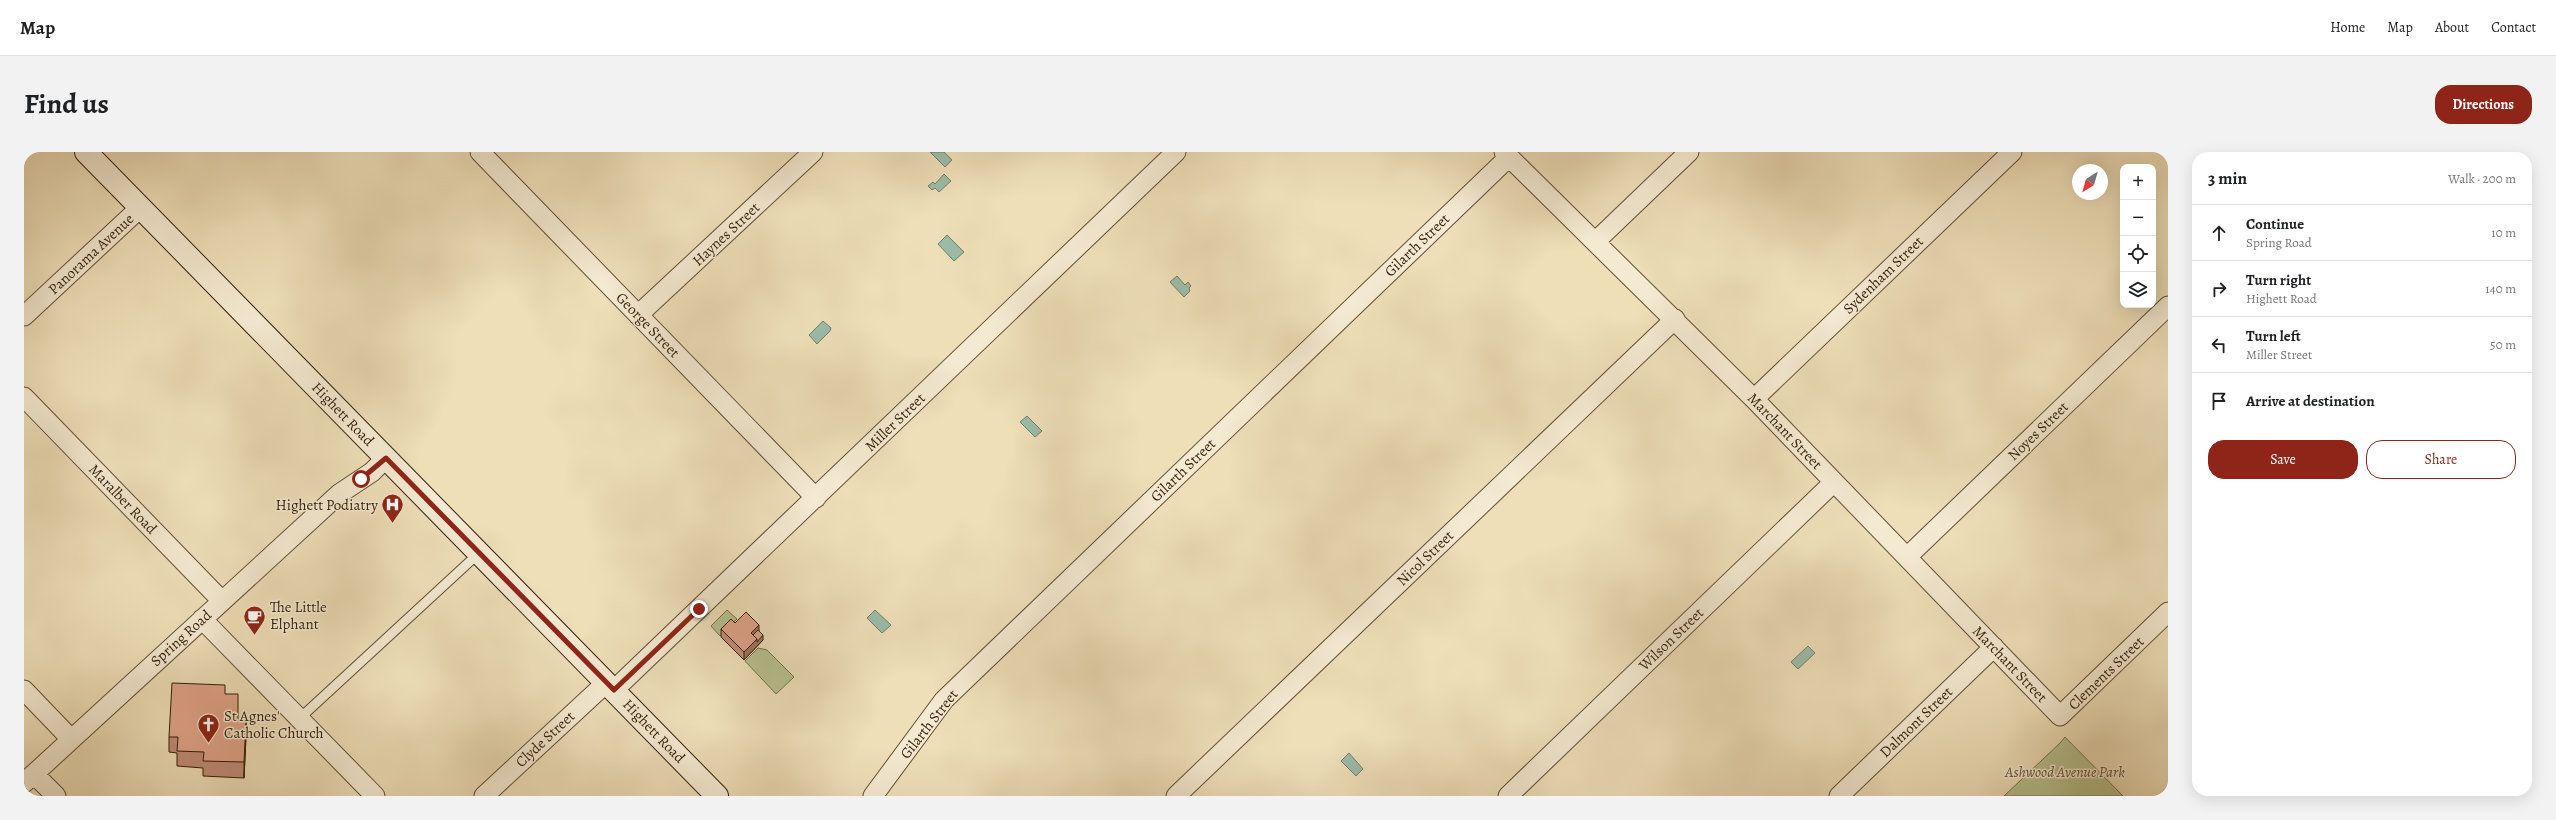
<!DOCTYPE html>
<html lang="en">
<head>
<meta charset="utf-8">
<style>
	:root { --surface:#fff; --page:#f2f2f2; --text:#202124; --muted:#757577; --line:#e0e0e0; --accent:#8f2418 }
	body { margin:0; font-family:Alegreya,serif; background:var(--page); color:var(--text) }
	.controls { position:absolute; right:12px; top:12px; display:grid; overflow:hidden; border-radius:8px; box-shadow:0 4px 16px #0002 }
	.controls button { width:36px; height:36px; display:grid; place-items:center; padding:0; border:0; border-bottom:1px solid var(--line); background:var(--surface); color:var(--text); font:20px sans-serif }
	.compass { position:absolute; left:2048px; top:12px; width:36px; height:36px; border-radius:50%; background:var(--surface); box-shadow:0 4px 16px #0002; rotate:217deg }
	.stop { position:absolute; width:12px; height:12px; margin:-9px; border:3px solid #8f2418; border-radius:50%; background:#fff }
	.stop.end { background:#8f2418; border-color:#fff; box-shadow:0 1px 4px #0008 }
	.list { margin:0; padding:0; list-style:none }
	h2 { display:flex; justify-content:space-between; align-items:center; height:52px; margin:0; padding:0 16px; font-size:17px }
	h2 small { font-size:13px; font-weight:400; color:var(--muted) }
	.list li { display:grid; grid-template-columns:26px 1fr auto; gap:12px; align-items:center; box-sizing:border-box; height:56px; padding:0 16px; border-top:1px solid var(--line) }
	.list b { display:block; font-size:15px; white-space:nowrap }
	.list p { margin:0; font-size:13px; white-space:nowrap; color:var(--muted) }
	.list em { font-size:13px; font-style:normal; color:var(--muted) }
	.actions { display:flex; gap:8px; padding:12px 16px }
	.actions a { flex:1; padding:9px 0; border:1px solid var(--accent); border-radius:16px; text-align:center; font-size:14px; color:var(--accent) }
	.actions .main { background:var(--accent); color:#fff }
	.icon { flex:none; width:22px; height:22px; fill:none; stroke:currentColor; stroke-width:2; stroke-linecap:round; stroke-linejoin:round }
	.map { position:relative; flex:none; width:2144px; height:644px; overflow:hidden; border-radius:16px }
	header { display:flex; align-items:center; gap:24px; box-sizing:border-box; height:56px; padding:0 20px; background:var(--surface); border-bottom:1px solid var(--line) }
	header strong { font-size:19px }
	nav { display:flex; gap:22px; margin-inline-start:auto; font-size:14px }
	.intro { display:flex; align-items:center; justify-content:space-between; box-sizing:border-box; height:96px; padding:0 24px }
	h1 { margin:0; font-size:28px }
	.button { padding:10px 18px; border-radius:16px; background:var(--accent); color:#fff; font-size:14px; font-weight:700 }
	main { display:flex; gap:24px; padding:0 24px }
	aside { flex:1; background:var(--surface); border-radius:16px; box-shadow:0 4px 16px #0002 }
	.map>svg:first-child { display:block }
	.green { fill:#b6c291; stroke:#74704d }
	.water { fill:#9bbdaa; stroke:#717e6a }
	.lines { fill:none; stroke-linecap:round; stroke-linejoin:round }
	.lane-casing { stroke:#624f35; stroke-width:11 }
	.street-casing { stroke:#624f35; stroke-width:21 }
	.secondary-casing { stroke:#331f09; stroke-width:24 }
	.lane { stroke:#f4ead2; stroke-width:9 }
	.street { stroke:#f4ead2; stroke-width:19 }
	.secondary { stroke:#f4ead2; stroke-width:22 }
	.wall { fill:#c08d77; stroke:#331f09 }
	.shaded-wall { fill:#9c7361; stroke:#331f09 }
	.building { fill:#dfa48a; stroke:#331f09 }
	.route { stroke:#8f2418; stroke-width:5 }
	.labels { text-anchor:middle; stroke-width:3; stroke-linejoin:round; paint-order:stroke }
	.street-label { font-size:15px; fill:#331f09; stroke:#f4ead2 }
	.poi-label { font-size:15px; fill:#331f09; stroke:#f4ead2; text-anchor:start }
	.park-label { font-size:15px; font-style:italic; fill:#5a5032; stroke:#f4ead2 }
</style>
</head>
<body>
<header>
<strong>Map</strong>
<nav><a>Home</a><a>Map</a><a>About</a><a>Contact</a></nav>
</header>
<div class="intro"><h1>Find us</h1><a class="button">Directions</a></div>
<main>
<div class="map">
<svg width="2144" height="644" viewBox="0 0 2144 644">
	<rect width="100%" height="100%" fill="#eedfb9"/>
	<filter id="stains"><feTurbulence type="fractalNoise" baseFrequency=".005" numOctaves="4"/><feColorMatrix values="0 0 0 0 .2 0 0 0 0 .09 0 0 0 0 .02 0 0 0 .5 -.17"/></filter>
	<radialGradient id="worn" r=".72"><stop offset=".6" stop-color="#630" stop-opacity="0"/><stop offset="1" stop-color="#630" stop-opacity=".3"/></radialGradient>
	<path class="green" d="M703,458L713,467L696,484L687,474Z
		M734,496L743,498L770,525L752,542L721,509Z
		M2041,585L2099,644H1980L2036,591Z"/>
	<path class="water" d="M906,0H920L928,8L921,15Z
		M920,22L927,29L915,40L911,36L908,38L904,34L909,30L911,32Z
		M923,83L940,100L930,109L914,92Z
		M1153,124L1161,133L1164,130L1167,134L1165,136L1166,139L1160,145L1146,130Z
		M799,169L807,176L806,179L793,192L785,183Z
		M1003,264L1018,279L1011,285L996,270Z
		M851,458L867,473L858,481L843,466Z
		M1784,494L1791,501L1774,517L1767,510Z
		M1325,601L1339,617L1332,624L1317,609Z"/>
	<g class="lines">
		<defs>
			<path id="lane" d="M275,567L455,401"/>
			<path id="street" d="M456,0L792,346
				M1480,0L1730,247L2036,564L2144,460
				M1572,89L1665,0
				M614,163L789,0
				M0,164L117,55
				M0,245L198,449
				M1730,247L1988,0
				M1883,405L2144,154
				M178,467L351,644
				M0,538L47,587
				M590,538L1152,0
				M10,622L32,644
				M0,631L315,342L348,320L362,306
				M460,644L582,531
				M849,644L920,548L1485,5
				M1152,644L1651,167
				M1484,644L1810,330
				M1815,644L1970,495"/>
			<path id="secondary" d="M62,0L693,644"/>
		</defs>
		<use href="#lane" class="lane-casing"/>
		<use href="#street" class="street-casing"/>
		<use href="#secondary" class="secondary-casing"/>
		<use href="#lane" class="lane"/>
		<use href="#street" class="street"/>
		<use href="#secondary" class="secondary"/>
	</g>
	<path class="wall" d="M711,471L735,479L739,488L720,508L697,485V477Z
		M201,542L222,585L220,626L179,624V616L153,614V601L145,600V585Z"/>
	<path class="shaded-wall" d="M735,473V481L729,487L727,481Z
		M739,483V488L720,508V500L733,487Z
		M222,569V585L220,626V610Z"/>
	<path class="building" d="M722,460L735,473L727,481L733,487L720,500L697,477L707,467L711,471Z
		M734,478L739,483L733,490V487L729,483Z
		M148,531L201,533V542H214V569H222L220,610L179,609L180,600L153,599L154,585H145Z"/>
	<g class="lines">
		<path class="route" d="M337,327L362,306L590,538L675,457"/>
	</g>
	<defs>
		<symbol id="hospital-pin" viewBox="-11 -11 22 30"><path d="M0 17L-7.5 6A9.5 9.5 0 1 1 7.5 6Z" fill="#8f2418" stroke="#f4ead2"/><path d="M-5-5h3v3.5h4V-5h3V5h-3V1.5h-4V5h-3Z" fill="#fff"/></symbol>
		<symbol id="cafe-pin" viewBox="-11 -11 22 30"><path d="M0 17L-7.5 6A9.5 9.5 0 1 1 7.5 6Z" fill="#8f2418" stroke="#f4ead2"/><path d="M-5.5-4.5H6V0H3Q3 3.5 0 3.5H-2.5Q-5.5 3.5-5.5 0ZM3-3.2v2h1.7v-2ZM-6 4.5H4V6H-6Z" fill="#fff"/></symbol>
		<symbol id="church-pin" viewBox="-11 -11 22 30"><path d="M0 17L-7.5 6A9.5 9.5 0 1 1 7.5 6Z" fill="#8f2418" stroke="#f4ead2"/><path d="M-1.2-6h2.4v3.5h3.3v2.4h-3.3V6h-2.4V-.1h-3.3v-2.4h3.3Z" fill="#fff"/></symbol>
	</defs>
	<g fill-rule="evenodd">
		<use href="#hospital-pin" x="356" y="340" width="25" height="34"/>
		<use href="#cafe-pin" x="218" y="452" width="25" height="34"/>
		<use href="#church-pin" x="172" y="560" width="25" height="34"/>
	</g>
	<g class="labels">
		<g class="street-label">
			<text transform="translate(702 82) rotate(-43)" y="5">Haynes Street</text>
			<text transform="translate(1393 93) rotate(-44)" y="5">Gilarth Street</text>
			<text transform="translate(67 102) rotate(-43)" y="5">Panorama Avenue</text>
			<text transform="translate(1859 123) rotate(-44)" y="5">Sydenham Street</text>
			<text transform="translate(624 173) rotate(46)" y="5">George Street</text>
			<text transform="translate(319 262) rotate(46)" y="5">Highett Road</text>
			<text transform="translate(871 270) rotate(-44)" y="5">Miller Street</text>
			<text transform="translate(1761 279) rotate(46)" y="5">Marchant Street</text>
			<text transform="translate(2014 279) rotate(-44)" y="5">Noyes Street</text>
			<text transform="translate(1159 318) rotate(-44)" y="5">Gilarth Street</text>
			<text transform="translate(99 347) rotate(46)" y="5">Maralber Road</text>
			<text transform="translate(1401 406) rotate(-44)" y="5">Nicol Street</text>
			<text transform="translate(157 486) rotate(-42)" y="5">Spring Road</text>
			<text transform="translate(1647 487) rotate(-44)" y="5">Wilson Street</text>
			<text transform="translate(1986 512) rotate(46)" y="5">Marchant Street</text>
			<text transform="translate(2082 521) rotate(-44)" y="5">Clements Street</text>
			<text transform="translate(1892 570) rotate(-44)" y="5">Dalmont Street</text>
			<text transform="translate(905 572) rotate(-52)" y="5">Gilarth Street</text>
			<text transform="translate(630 579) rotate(46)" y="5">Highett Road</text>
			<text transform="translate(521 587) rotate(-43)" y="5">Clyde Street</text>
		</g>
		<g class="poi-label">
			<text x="354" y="358" text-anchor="end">Highett Podiatry</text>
			<text x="246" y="460">The Little<tspan x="246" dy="17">Elphant</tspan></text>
			<text x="200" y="569">St Agnes'<tspan x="200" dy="17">Catholic Church</tspan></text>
		</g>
		<g class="park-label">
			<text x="2041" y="625">Ashwood Avenue Park</text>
		</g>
	</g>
	<rect width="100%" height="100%" filter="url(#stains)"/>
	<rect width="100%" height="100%" fill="url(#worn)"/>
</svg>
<div class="controls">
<button>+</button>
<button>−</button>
<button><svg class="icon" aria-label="locate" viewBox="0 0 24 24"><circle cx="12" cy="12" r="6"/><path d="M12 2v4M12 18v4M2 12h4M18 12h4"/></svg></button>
<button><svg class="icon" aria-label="layers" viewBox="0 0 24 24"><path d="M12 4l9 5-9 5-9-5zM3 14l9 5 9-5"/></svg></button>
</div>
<svg class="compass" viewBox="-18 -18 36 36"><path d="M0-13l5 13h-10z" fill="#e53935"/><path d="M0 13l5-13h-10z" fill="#757577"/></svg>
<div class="stop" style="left:337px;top:327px"></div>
<div class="stop end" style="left:675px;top:457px"></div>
</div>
<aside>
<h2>3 min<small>Walk · 200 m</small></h2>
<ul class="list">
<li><svg class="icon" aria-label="ahead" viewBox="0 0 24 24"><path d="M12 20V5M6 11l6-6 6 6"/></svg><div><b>Continue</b><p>Spring Road</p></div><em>10 m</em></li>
<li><svg class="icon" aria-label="right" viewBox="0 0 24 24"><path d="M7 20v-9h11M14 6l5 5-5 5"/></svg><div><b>Turn right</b><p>Highett Road</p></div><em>140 m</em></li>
<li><svg class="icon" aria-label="left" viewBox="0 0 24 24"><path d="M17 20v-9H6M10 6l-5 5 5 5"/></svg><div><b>Turn left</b><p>Miller Street</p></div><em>50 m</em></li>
<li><svg class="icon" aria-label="arrive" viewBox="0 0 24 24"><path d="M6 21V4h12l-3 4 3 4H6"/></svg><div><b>Arrive at destination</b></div></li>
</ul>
<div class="actions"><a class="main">Save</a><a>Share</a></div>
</aside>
</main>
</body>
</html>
